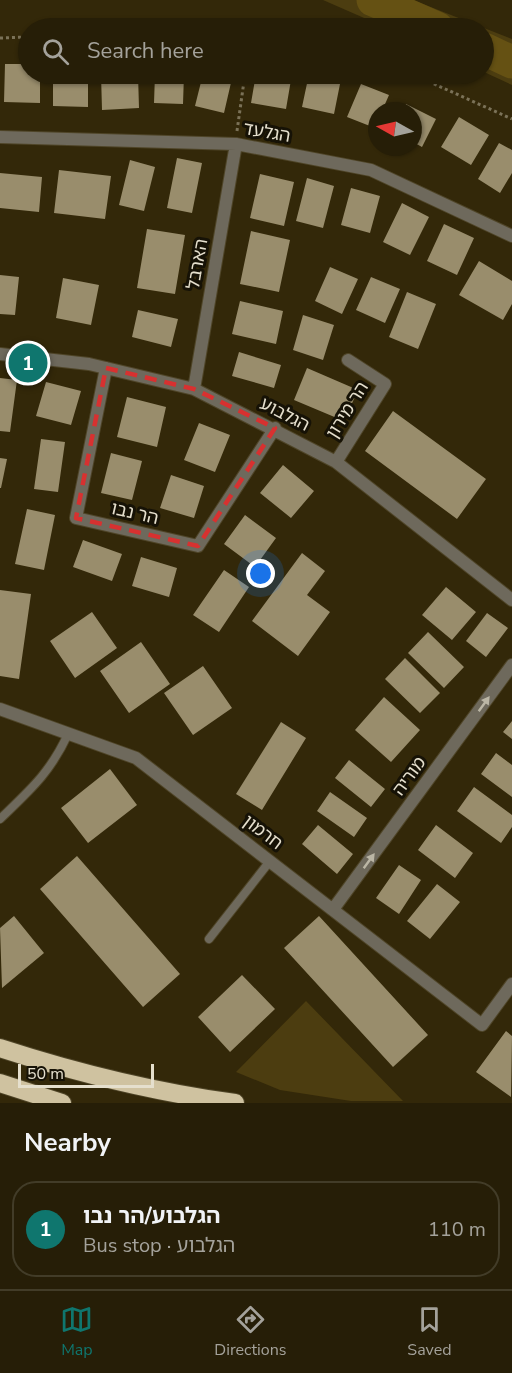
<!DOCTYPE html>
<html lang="en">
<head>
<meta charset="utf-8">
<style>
	:root { --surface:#261e07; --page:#2e2711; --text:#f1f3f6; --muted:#a4a29b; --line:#423c28; --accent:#0f766e }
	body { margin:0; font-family:"Nunito Sans","Noto Sans Hebrew",sans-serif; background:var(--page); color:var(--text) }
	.compass { position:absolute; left:368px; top:102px; width:54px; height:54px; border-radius:50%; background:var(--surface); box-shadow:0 2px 4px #0004; rotate:278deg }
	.scale { position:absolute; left:18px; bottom:15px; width:136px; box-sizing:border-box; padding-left:6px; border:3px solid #e5dfcd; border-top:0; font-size:16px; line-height:21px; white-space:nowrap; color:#e5dfcd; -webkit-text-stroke:4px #161206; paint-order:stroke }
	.you { position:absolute; left:261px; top:574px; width:21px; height:21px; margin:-15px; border:4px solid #fff; border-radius:50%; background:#1a73e8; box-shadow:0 0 0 9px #1a73e833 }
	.badge { display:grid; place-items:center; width:39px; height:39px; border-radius:50%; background:var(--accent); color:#fff; font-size:20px; font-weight:700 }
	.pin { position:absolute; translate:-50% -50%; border:3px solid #fff; box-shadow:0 2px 6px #0006 }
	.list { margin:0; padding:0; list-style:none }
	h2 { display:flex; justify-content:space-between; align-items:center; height:78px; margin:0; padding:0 24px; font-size:26px }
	h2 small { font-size:20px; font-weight:400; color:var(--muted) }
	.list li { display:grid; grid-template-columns:39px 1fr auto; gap:18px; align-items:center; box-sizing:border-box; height:96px; margin:0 12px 12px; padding:0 12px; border:2px solid var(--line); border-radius:24px }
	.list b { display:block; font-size:22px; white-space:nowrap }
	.list p { margin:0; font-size:20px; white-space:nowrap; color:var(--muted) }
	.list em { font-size:20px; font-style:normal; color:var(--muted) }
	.icon { flex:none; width:33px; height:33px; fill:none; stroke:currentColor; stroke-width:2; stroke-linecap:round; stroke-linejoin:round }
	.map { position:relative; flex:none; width:512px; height:1103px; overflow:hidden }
	.search { position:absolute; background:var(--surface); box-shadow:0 2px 4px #0004; left:18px; right:18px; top:18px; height:66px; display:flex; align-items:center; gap:15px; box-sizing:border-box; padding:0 21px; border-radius:33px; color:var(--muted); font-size:22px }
	.sheet { height:186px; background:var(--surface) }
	nav { display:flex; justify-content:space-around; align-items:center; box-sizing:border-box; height:84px; border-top:2px solid var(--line); background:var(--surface); font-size:16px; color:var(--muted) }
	nav a { display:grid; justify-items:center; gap:3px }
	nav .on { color:var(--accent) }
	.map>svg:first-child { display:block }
	.green { fill:#4c3d10 }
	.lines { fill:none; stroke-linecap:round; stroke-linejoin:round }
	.river { stroke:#655113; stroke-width:33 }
	.building { fill:#998d6c }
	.lane-casing { stroke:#4f4528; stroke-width:10 }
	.street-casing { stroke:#4f4528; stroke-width:14 }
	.highway-casing { stroke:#4f4528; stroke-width:20 }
	.path { stroke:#7b7258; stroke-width:3; stroke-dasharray:3 3; stroke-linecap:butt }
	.lane { stroke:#6e695c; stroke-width:8 }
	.street { stroke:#6e695c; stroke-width:12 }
	.highway { stroke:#cfc2a0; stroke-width:18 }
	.oneway { fill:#bbb6a5 }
	.marked { fill:none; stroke:#d73130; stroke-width:4.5; stroke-dasharray:12 8; stroke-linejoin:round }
	.labels { text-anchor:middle; stroke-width:6; stroke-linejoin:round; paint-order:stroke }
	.street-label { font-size:18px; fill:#e5dfcd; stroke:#161206 }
</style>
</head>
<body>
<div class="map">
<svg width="512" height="1103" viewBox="0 0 512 1103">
	<rect width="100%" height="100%" fill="#332809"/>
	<path class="green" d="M323,0H413L512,39V85L484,72V28H387Z
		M306,1001L403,1101H351L280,1090L236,1072Z"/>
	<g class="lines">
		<path class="river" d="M373,0L437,28
			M484,49L512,62"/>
	</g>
	<path class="building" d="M5,64H28V74H40V103L4,102Z
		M53,74H88V107L53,106Z
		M101,74H138L139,108L102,110Z
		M155,74H184L183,104L154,103Z
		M203,74H233L224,113L195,106Z
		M256,74H292L286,109L251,103Z
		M309,74L341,79L334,114L302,107Z
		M361,84L389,95L382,111H377L375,128L347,117Z
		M406,104L436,119L422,147L413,142V111H403Z
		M459,117L489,135L471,165L441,147Z
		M499,143L512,150V173L500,193L478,179Z
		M177,158L202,163L192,213L167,208Z
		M130,160L155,167L144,211L119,205Z
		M59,170L111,176L105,219L54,213Z
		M0,173L42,177L39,212L0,208Z
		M260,174L294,182L284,226L250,218Z
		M307,178L334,186L323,228L296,221Z
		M351,188L380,196L370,233L341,225Z
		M402,203L429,217L410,255L383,242Z
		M444,224L474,238L457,275L427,261Z
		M147,229L185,235L175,294L137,288Z
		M251,231L290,240L279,292L240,284Z
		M479,261L512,281V304L503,320L459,295Z
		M330,267L358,279L342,314L315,301Z
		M0,275L19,277L15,315L0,314Z
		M371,277L400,289L385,323L356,310Z
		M63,278L99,285L91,325L56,318Z
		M407,292L436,304L418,349L389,337Z
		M240,301L283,311L276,344L232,334Z
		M138,310L178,319L171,347L132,337Z
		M303,315L334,325L323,360L293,350Z
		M239,352L281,365L274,388L232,376Z
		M307,368L358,390L344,421L294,400Z
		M0,378L17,380L10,432L0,431Z
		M46,382L81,391L71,425L36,416Z
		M127,397L166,407L157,447L117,437Z
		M393,411L486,479L457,519L365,451Z
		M199,423L230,435L215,472L184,460Z
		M41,439L65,442L58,492L34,489Z
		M111,453L142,461L132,500L101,493Z
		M0,458L7,459L1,488H0Z
		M283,465L314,491L291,518L260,493Z
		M171,475L204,486L194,518L160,508Z
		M27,509L55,515L44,570L15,564Z
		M245,515L276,538L255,567L224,544Z
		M83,540L122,554L112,581L73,567Z
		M302,553L325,571L307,595L330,612L298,656L252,621Z
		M141,557L177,568L169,597L132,586Z
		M224,570L249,587L219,632L193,615Z
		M446,587L476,612L452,640L422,615Z
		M0,590L31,594L19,679L0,676Z
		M92,612L117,648L75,678L50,641Z
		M487,613L508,628L486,657L466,641Z
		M428,632L464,667L444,688L408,653Z
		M141,642L170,684L129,713L100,671Z
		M405,658L440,693L420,713L385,679Z
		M203,666L232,708L193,735L164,693Z
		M384,697L420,730L391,762L355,730Z
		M512,721V739L503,732Z
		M281,722L306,738L262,810L236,794Z
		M496,753L512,765V797L481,774Z
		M349,760L385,789L371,807L335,778Z
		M110,769L137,805L88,843L61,808Z
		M474,787L512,815V827L501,843L457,811Z
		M330,792L367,818L354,837L317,811Z
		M318,825L353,854L337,874L302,844Z
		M436,825L473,853L455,878L418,850Z
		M77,856L180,974L143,1007L40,889Z
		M399,865L421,880L399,914L376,898Z
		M437,884L460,902L430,939L407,921Z
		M14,916L44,953L2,988L0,928Z
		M319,916L428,1035L393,1067L284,948Z
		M242,975L275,1009L230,1052L198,1017Z
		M506,1031L512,1036L511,1097L476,1072Z"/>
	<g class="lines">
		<defs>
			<path id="lane" d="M0,819C30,790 50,773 68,734
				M209,939L270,861"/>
			<path id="street" d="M0,137L236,144L371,170L512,236
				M0,354L89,364L194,389L336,462L512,600
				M106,368L76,518L198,546L275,428
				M194,389L236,144
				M336,462L385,384L348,360
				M0,709L136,758L482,1025L512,984
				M334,908L512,665"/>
			<path id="highway" d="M0,1048C77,1073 154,1092 235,1103
				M0,1083L62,1103"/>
		</defs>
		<use href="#lane" class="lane-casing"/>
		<use href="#street" class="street-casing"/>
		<use href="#highway" class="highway-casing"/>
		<path class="path" d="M0,38L28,37
			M412,74L512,119
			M237,131L245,74"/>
		<use href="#lane" class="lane"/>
		<use href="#street" class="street"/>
		<use href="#highway" class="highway"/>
	</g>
	<defs><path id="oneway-solid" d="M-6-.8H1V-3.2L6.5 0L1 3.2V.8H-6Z" transform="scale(1.5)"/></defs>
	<g class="oneway">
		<use href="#oneway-solid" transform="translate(484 704) rotate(-54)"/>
		<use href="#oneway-solid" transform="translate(369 861) rotate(-54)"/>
	</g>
	<path class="marked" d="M106,368L194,389L275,428L198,546L76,518Z"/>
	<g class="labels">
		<g class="street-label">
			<text transform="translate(267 132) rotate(10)" y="6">הגלעד</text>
			<text transform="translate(197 264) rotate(-80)" y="6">הארבל</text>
			<text transform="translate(347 410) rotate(-58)" y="6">הר מירון</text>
			<text transform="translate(285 414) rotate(27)" y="6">הגלבוע</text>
			<text transform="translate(135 513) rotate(13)" y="6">הר נבו</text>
			<text transform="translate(409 776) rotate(-54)" y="6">מוריה</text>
			<text transform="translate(263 832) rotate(37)" y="6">חרמון</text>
		</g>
	</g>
</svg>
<svg class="compass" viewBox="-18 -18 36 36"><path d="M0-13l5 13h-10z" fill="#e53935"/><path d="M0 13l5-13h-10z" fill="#a4a29b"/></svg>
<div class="scale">50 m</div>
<div class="you"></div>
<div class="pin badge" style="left:28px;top:363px">1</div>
<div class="search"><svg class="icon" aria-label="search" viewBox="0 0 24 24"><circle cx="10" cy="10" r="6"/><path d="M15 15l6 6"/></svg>Search here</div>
</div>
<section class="sheet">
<h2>Nearby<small></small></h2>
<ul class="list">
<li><span class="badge">1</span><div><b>הגלבוע/הר נבו</b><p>Bus stop · הגלבוע</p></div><em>110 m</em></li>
</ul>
</section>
<nav>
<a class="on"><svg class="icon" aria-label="map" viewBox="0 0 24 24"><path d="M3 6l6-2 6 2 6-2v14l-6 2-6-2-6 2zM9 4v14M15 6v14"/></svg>Map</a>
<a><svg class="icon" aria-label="directions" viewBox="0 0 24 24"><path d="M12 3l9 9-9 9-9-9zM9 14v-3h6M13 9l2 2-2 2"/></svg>Directions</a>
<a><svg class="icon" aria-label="saved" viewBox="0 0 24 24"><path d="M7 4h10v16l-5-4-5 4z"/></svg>Saved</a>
</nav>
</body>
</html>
